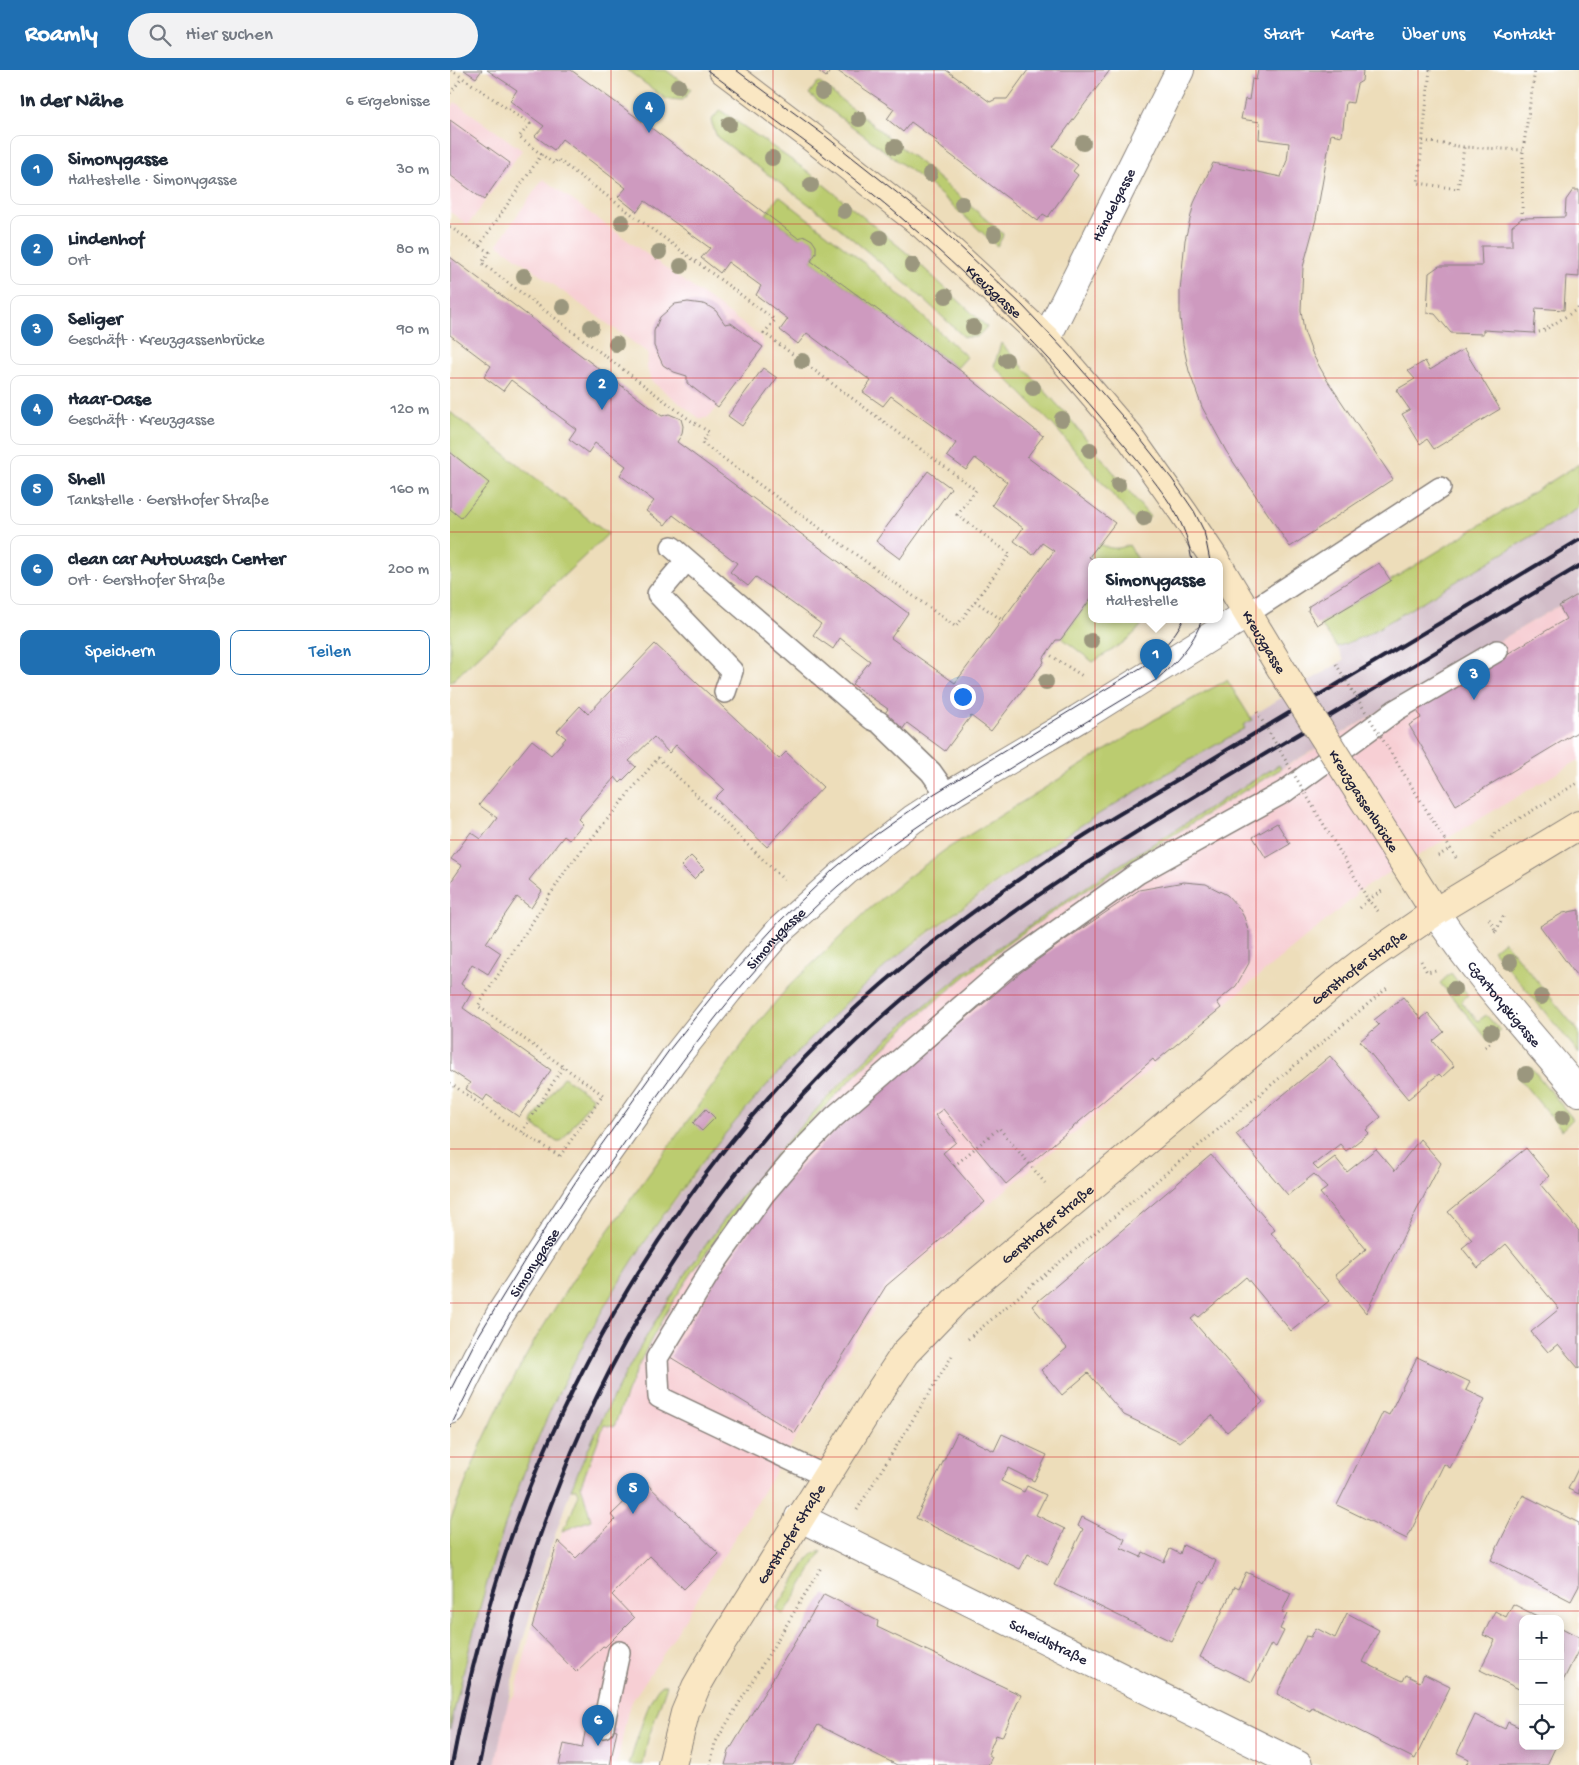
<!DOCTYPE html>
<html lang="de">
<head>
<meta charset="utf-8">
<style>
	:root { --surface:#fff; --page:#f2f2f3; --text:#1f2937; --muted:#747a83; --line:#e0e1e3; --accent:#1f6fb2 }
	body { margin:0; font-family:"Gochi Hand",sans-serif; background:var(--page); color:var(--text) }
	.controls { position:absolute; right:15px; bottom:15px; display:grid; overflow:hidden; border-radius:10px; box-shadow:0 2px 12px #0003 }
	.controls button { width:45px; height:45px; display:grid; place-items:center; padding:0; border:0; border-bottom:1px solid var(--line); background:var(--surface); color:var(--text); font:25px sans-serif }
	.you { position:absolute; left:512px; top:626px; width:18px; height:18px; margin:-12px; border:4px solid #fff; border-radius:50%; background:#1a73e8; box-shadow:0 0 0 8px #1a73e833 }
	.badge { display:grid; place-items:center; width:32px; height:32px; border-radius:50%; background:var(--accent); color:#fff; font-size:16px; font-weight:700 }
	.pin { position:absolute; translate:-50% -41px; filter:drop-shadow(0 1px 2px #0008) }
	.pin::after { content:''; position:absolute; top:26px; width:18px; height:15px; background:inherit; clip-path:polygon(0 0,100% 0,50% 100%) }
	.popup { position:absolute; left:638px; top:488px; width:135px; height:65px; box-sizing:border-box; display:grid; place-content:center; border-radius:10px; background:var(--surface); filter:drop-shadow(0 1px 4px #0005); font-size:16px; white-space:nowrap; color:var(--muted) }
	.popup b { font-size:19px; color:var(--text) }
	.popup::after { content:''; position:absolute; left:50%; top:100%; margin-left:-10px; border:10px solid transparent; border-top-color:var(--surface) }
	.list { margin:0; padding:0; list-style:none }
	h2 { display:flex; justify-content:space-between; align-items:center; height:65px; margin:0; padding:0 20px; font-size:21px }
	h2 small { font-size:16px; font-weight:400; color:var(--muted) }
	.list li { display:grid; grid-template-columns:32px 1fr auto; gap:15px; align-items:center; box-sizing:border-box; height:70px; margin:0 10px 10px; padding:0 10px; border:1px solid var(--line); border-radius:10px }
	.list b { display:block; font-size:19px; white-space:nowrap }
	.list p { margin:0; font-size:16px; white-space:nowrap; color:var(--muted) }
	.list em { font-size:16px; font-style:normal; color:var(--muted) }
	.actions { display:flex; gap:10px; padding:15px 20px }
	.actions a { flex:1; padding:11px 0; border:1px solid var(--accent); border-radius:10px; text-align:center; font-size:18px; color:var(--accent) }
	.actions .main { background:var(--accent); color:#fff }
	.icon { flex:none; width:28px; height:28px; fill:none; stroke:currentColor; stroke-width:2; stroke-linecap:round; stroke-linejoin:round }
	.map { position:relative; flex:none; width:1129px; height:1695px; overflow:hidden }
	header { display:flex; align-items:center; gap:30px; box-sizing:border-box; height:70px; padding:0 25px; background:var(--accent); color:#fff }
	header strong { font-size:24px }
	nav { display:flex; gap:28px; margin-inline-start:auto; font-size:18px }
	.search { width:350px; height:45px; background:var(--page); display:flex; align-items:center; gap:12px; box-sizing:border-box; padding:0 18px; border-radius:28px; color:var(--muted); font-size:19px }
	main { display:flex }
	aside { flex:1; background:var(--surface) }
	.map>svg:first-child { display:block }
	.built { fill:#f7cfd4 }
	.industrial { fill:#d2bdc8 }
	.green { fill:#bbcc6f; stroke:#6e7755 }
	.building { fill:#ce9abf }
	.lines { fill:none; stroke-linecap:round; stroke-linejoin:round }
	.lane-casing { stroke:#88807a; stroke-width:24 }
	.street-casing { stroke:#88807a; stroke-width:30 }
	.secondary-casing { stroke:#88807a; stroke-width:30 }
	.path { stroke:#88807a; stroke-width:3; stroke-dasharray:1 4; stroke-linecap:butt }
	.lane { stroke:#fff; stroke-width:21 }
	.street { stroke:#fff; stroke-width:28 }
	.secondary { stroke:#fae7c3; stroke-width:28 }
	.tram { stroke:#22223b; stroke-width:1 }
	.rail { stroke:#22223b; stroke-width:4 }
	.secondary-bridge-casing { stroke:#88807a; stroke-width:30; stroke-linecap:butt }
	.path-bridge { stroke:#88807a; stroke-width:3; stroke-dasharray:1 4; stroke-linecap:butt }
	.secondary-bridge { stroke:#fae7c3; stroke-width:28 }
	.tree { fill:#9b977e }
	.grid { fill:none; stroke:#d62828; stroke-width:1; stroke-opacity:0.55 }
	.labels { text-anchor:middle; stroke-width:4; stroke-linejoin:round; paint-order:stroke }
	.street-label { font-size:15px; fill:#22223b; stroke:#fff }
</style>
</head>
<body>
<header>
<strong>Roamly</strong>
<div class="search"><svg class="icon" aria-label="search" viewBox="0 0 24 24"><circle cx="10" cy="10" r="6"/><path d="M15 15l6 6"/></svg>Hier suchen</div>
<nav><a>Start</a><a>Karte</a><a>Über uns</a><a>Kontakt</a></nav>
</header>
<main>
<aside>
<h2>In der Nähe<small>6 Ergebnisse</small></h2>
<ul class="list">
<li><span class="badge">1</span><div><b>Simonygasse</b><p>Haltestelle · Simonygasse</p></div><em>30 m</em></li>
<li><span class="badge">2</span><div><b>Lindenhof</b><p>Ort</p></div><em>80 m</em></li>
<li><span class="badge">3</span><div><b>Seliger</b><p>Geschäft · Kreuzgassenbrücke</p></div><em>90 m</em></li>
<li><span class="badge">4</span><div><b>Haar-Oase</b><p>Geschäft · Kreuzgasse</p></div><em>120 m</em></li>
<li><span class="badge">5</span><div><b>Shell</b><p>Tankstelle · Gersthofer Straße</p></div><em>160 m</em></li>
<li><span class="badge">6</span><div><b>clean car Autowasch Center</b><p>Ort · Gersthofer Straße</p></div><em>200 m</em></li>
</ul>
<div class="actions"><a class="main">Speichern</a><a>Teilen</a></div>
</aside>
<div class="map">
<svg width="1129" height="1695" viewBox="0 0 1129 1695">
	<rect width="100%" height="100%" fill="#fff"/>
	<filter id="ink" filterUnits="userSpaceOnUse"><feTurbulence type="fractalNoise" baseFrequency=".02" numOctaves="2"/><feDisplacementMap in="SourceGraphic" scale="10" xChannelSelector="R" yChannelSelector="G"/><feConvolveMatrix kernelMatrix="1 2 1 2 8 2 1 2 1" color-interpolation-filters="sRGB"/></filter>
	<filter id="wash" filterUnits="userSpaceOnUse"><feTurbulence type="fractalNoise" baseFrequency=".0096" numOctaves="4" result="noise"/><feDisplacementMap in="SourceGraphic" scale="20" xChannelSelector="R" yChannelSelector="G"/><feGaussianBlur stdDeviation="1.12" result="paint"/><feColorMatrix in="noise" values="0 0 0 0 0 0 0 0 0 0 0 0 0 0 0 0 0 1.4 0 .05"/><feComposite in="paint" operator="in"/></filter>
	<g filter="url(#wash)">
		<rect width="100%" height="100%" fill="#edddba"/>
		<path class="built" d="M5,32L72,80L18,155L0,142V39Z
			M93,109L311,267L313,277L268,337L257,348H249L201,311L197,298L198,283L47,174Z
			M1129,524V690L905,823L906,826L705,992L703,997L437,1219L216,1580L183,1630L178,1641L167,1695H45L57,1633L65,1624L82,1557L112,1461L141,1450L131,1415L154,1355L164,1357L192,1287L205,1262L225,1229L265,1170L312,1107L352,1061L397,1012L447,965L497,921L584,856L639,818L810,712Z"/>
		<path class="industrial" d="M1129,438V524L831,699L829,696L808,707L639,814L532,889L495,919L446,961L394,1009L349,1057L311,1103L190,1279L153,1347L121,1419L95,1494L66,1594L45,1695H0V1659L20,1569L35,1519L49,1470L69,1414L103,1335L134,1272L174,1205L210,1151L264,1078L302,1032L342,987L394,935L444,889L602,774L678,726L795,658L793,655L802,650L800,647L894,590L887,577L928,559Z"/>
		<path class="green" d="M177,0H216L241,19L233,30L216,29Z
			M367,13H370L466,89L553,164L552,168L547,176L481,116L359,24Z
			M270,40L356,100L463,188L537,257L527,267H514L468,224L376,147L267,67L261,51Z
			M329,126L412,191L517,287L507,298L361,191C372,178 364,165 348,168L316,144Z
			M551,273L616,344L700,447L689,456L604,356L544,296Z
			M0,342L158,464L0,613Z
			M1129,394V438L917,565L887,577L870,554Z
			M649,474C660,479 667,480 679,475L689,491H645L639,487Z
			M642,527V549H695C685,569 661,580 643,592L612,568Z
			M777,610L802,650L793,655L795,658C730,696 663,733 601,775C573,793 546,813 519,833C494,851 468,869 444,889C419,910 395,934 372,957C242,1087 133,1244 69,1416C39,1495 19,1577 0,1659V1451L31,1375L55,1324L86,1268L126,1205L308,953L339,916L380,877L418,840L457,808L495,780L704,650Z
			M829,695L831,699C781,728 732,759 684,790C619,830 554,873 495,923C415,990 344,1065 281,1149C254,1186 225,1224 204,1265C188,1294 175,1326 164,1357L154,1355L131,1415L141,1450L112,1461L114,1456L117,1454L129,1424L127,1419H121C204,1213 356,1022 534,888C592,845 653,805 714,767C752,743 790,718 829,695Z
			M1054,871L1129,962V983L1043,880Z
			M1001,903L1018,925L1011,932L1028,951L1036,945L1050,960L1038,970L990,913Z
			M1080,996L1123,1049L1112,1060L1067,1006Z
			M114,1007L142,1027L141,1031L111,1072H107L82,1054L83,1050L112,1008Z
			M372,1481L334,1545L326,1539L358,1489L363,1484Z
			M212,1615H217L198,1669L193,1695H179C184,1680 200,1620 212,1615Z"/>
		<g id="blocks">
			<path class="building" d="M14,0H32L26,8Z
				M37,0H121L204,60L348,168L355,166L362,170L366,176V183L361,191L507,298L593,366L577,387L665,453L639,487L645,491H642V527L612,568L610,570H606L593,589L594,592L541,661L521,646L495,681L457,653L449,664L430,650L438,639L402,614L420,591L390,568L383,579L363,565L371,554L306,507L298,516L280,502L287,493L223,445L215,455L196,441L204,431L170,405L176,396L145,373L138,383L119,369L126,359L61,310L53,321L34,307L41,296L0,265V187L212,346L219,344L231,349L233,356L232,364L227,372L458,543L441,568L505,613L604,481L592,473L583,485L564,471L573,458L542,435L557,412L525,388L516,400L497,386L506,373L441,326L433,336L413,322L421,311L357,263L348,274L330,260L338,249L306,225L311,216L278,192L270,203L251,188L260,178L195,131L187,142L168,127L176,118L112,69L104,80L85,66L94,56L60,31L67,20Z
				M367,0H381L376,7Z
				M386,0H496L540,32L546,29H557L578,0H660L603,77L628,95L623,101L628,105L598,147L593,144L588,151L485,73L487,71L461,52L453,62L437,49L444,39Z
				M808,0H913L912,11L907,14L903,33L896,32L892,66L881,64L866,149L853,197L851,240L854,261L863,285L877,310L943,409L840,477L776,381L752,337L739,301L733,274L730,247V221L735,170L744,133L763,93L831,107L837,90L839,73L809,69L810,52L791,49L795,29L799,30L802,9L806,10Z
				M0,50L60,93L34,130L0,105Z
				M1123,120H1129V207L1116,206L1114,240L1086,238L1084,263L1033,260V264L1001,263L985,244L977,243L979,203L989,196H1032L1031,176H1062V156L1072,148L1115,147L1116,130Z
				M238,232L253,234L260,237L266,241L275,254L281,253L313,277L268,337L237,313V306L224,302L213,295L204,276V261L210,247L225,234Z
				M1014,279L1050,339L984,379L977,369L970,374L952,344L960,340L946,320L965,309L958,301L975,291L980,300Z
				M313,298L327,308L292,356L278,346Z
				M0,382L39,413L11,448L0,439Z
				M478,401L501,418L450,489L426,471Z
				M929,493L941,511L867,555L858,541L859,536Z
				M1129,524V661L1006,735L959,655L971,648L966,638L1116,549L1109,536Z
				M205,574L329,689L336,682L373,717L317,777L265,728L274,719L226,675L219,683L204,667L179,691L186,697L170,713L165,707L128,749L133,754L119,770L114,766L79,810L92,821L81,838L67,827L36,873L51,883L38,904L22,894L11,914L22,922L13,938L101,1000L69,1047L37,1025L33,1031L16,1019L20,1013L0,1000V813L12,796L1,789L21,762L31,769L47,748L29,735L82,670L101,685L116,668L107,661L130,636L138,644Z
				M827,753L840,774L816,788L803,767Z
				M241,786L254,799L244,809L231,796Z
				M734,812L756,814L777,825L789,838L794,847L799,862V893L786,916L767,932L771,938L705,992L703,989L556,1114L493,1039L485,1045L506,1072L493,1083L535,1132L436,1216L345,1363L220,1287L265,1211L329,1119L382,1064L420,1029L571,902L615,870L689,820Z
				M1129,840V902L1126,905L1090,856L1113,843Z
				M953,927L971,949L978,943L994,962L983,971L1004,996L992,1007L989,1004L958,1029L910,971L929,955L924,950Z
				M880,986L931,1047L916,1060L919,1063L896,1081L890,1074L863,1095L868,1100L885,1087L897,1102L926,1079L945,1101L970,1069L991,1093L953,1167L916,1243L885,1205L916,1179L870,1123L877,1118L864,1104L838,1125L786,1064Z
				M256,1039L265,1048L252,1061L243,1053Z
				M1076,1078L1099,1106L1090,1114L1129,1161V1299L1108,1274L1098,1282L1081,1262L1109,1239L1056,1174L1028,1198L1012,1178L1022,1170L998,1142Z
				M761,1085L825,1160L821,1163L879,1231L841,1261L796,1207L749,1247L746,1245L741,1249L813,1332L777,1362L762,1345L730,1372L674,1345L638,1303L612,1325L591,1300L617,1278L582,1236Z
				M967,1287L1020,1312L1016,1320L1035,1329L1000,1398L994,1394L957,1469L887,1435L933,1342L939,1345Z
				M507,1363L544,1381L552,1364L597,1385L584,1411L558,1398L551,1411L574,1422L577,1416L596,1425L586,1445L615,1459L598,1494L578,1484L570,1499L466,1448Z
				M1129,1397V1424L1118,1419Z
				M195,1412L269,1484L234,1519L200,1486L162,1525L184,1548L155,1577L153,1576L126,1602L82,1557L108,1471L126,1488L165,1450L161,1445Z
				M1073,1425L1129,1453V1516L1121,1531L1041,1490Z
				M632,1447L675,1469L671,1478L691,1487L693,1482L714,1492L720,1479L730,1484L733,1475L766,1491L755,1514L751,1511L721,1571L605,1515L633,1459L628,1456Z
				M796,1502L841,1523L832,1542L837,1544L830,1559L834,1561L826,1577L821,1574L802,1612L750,1587L784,1517L788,1519Z
				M374,1524L428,1551L427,1557L571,1625L552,1667L546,1665L538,1684L542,1687L538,1695H447L368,1655L343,1695H275L279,1681Z
				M1063,1534L1093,1549H1073V1621L1030,1600L1045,1570L1033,1565L1045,1541L1056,1547Z
				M897,1543L929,1560L913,1592L953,1611L956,1605L970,1612L974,1604L1000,1617L965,1689L862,1637L860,1641L827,1624L856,1566L861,1567L866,1558L885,1568Z
				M1110,1557L1129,1567V1579L1110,1617Z
				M1025,1645L1055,1659L1058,1652L1073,1659V1676H1106L1097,1695H1016L1019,1689L1007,1683Z
				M137,1653L167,1660L160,1695H109L114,1674L132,1678Z"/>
		</g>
	</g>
	<g filter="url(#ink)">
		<use href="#blocks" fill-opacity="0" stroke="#88807a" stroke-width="1"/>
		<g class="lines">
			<defs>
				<path id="lane" d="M222,477L422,649L429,652L481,702L498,726
					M237,490L208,524L282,601L275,622
					M797,544L990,418
					M375,1406L209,1327L207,1288L265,1193L314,1124L349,1083L384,1047L558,896L688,803L834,722L946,640L1047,581
					M153,1657L169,1582"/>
				<g id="street">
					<path id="s1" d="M596,269L730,0"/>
					<path id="s2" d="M985,842C1027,906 1080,963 1129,1022"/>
					<path id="s3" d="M0,1340L27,1286L51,1243L128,1124L224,989L278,921L330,860L395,802L463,749L506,721L628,649L797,544"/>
					<path id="s4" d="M349,1447L848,1695"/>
				</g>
				<g id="secondary">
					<path id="s5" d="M273,0L355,62L473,155L596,269L679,366L733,442L766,491"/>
					<path id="s6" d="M770,498L844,620"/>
					<path d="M954,793L985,842"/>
					<path id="s7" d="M222,1695L235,1643L246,1617L265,1584L430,1321L455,1283L507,1229L884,914L911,893L985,842L1129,755"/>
				</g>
			</defs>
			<use href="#lane" class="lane-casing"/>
			<use href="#street" class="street-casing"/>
			<use href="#secondary" class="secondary-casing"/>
			<path class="path" d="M1,0L80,54L69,67L104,94L107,89L325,250L314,263L526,420L507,445L560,484L506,557L252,373L259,362L240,350L32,193L39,182L29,176
				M980,0L968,113L1008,119L1014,77L1073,80
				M0,23L12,8
				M973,71L1014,77
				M1072,148L1073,80L1085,0
				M0,157L29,176L92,84
				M1084,263L1093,261L1129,238
				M525,531L552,550
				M597,583L634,607
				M1042,768L1044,764L1129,712
				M995,770L1008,791
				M988,786L1001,778
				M910,838L918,830L912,819
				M928,841L918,830L932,821
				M1039,849L1046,861L1042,864
				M1046,861L1054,845
				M971,891L977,902L986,900
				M1035,977L1042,971
				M0,1013L55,1052L110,1086
				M72,1062L113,997
				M110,1086L153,1025L28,936L118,797L208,688L334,810
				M504,1096L549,1058L595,1113
				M518,1269L937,918
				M407,1440L502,1286
				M260,1695L265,1673L372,1496"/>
			<use href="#lane" class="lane"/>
			<use href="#street" class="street"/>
			<use href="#secondary" class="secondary"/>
			<path class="tram" d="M257,0C318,46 382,89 441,139C522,207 597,282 665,364C687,391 720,426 733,458C738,469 740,480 742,491
				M286,0L374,65L484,152L572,235L618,284L672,346L722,409L744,441L754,461L760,491
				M0,1321L26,1270L81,1180L132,1102L220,979L267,920L331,850L384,799L424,766L484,724L692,597C710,583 723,569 734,549
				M0,1358C23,1310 47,1264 75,1219C105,1171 138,1125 170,1079C234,986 303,891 388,816C442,770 502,734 562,697C610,668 658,638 706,610C726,593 744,574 752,549"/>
			<path class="rail" d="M2,1695C21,1593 49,1489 89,1394C166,1212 282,1045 431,915C495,860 564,811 635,765C681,736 730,709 777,680C894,610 1012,540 1129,470
				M29,1695C48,1597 74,1501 111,1409C181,1229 302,1059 448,933C555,839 678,766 800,693C910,628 1019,562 1129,496"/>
			<defs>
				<g id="secondary-bridge">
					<path id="s8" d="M844,620L954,793"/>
				</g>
			</defs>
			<use href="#secondary-bridge" class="secondary-bridge-casing"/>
			<path class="path-bridge" d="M886,594L995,770
				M807,642L912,819"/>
			<use href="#secondary-bridge" class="secondary-bridge"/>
		</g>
		<g class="tree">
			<circle cx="228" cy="16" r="8"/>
			<circle cx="372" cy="22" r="8"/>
			<circle cx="409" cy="49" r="8"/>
			<circle cx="279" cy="54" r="8"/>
			<circle cx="633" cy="73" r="8"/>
			<circle cx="445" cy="77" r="8"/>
			<circle cx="322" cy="88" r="8"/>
			<circle cx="480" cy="104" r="8"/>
			<circle cx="361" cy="115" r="8"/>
			<circle cx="512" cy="134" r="8"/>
			<circle cx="394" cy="141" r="8"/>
			<circle cx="172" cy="152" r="8"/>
			<circle cx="544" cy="164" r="8"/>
			<circle cx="430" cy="168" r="8"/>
			<circle cx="209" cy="182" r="8"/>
			<circle cx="462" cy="195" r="8"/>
			<circle cx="231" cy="196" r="8"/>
			<circle cx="74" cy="206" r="8"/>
			<circle cx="496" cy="226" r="8"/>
			<circle cx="113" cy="237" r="8"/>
			<circle cx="141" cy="257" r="8"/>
			<circle cx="523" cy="257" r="8"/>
			<circle cx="166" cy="274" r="8"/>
			<circle cx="556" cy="290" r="8"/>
			<circle cx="352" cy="291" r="8"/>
			<circle cx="583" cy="318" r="8"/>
			<circle cx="612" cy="349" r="8"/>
			<circle cx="640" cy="380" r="8"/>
			<circle cx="668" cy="415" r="8"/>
			<circle cx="694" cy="448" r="8"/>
			<circle cx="641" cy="571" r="8"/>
			<circle cx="596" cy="612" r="8"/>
			<circle cx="1060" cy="892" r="8"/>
			<circle cx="1004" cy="919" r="8"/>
			<circle cx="1091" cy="927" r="8"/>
			<circle cx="1041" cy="962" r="8"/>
			<circle cx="1076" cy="1004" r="8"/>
			<circle cx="1113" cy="1047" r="8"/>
		</g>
	</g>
	<path class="grid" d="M161,0V1695M323,0V1695M484,0V1695M645,0V1695M806,0V1695M968,0V1695M0,154H1129M0,308H1129M0,462H1129M0,616H1129M0,770H1129M0,925H1129M0,1079H1129M0,1233H1129M0,1387H1129M0,1541H1129"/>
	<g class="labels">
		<g class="street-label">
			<text dy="5" stroke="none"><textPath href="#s1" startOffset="150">Händelgasse</textPath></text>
			<text dy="5" stroke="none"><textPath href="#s5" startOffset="350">Kreuzgasse</textPath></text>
			<text dy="5" stroke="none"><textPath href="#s6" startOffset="86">Kreuzgasse</textPath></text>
			<text dy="5" stroke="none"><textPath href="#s8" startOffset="131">Kreuzgassenbrücke</textPath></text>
			<text dy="5" stroke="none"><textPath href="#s3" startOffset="575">Simonygasse</textPath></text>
			<text dy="5" stroke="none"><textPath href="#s7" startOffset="1072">Gersthofer Straße</textPath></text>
			<text dy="5" stroke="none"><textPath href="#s2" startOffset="115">Czartoryskigasse</textPath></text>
			<text dy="5" stroke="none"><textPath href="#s7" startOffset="668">Gersthofer Straße</textPath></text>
			<text dy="5" stroke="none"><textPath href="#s3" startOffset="170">Simonygasse</textPath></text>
			<text dy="5" stroke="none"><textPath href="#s7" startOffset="262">Gersthofer Straße</textPath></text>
			<text dy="5" stroke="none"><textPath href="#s4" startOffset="279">Scheidlstraße</textPath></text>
		</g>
	</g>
</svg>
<div class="controls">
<button>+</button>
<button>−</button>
<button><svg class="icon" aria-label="locate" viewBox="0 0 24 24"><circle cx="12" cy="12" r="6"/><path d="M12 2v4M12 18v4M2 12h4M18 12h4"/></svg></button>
</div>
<div class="you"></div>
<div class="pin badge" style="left:706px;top:610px">1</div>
<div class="popup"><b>Simonygasse</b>Haltestelle</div>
<div class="pin badge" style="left:152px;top:340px">2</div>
<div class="pin badge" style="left:1024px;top:630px">3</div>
<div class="pin badge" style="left:199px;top:63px">4</div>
<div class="pin badge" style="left:183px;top:1444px">5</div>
<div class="pin badge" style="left:148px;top:1676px">6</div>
</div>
</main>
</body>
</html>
